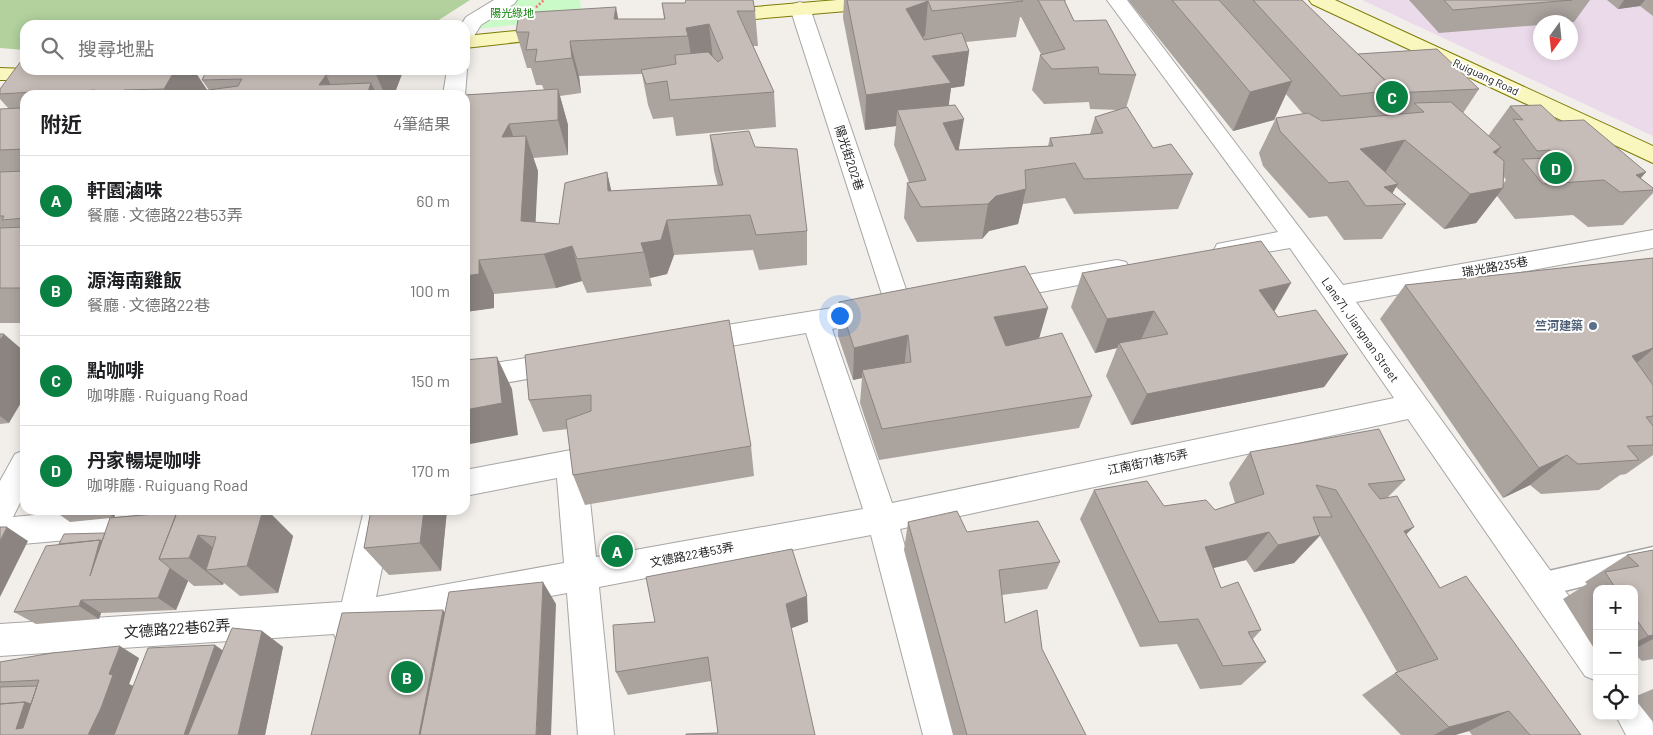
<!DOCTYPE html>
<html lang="zh-TW">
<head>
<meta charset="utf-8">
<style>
	:root { --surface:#fff; --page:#f2f2f2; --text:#202124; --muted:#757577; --line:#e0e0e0; --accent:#0b8043 }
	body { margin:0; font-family:Barlow,"Noto Sans TC",sans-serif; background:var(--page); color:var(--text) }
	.controls { position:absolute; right:15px; bottom:15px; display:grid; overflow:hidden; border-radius:10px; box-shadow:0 2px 12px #0003 }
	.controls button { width:45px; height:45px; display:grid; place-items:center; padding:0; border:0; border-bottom:1px solid var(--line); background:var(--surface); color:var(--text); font:25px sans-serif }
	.compass { position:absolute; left:1533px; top:15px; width:45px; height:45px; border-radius:50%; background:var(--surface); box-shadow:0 2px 12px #0003; rotate:195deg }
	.you { position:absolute; left:839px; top:315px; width:18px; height:18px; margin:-12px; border:4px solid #fff; border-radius:50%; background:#1a73e8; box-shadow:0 0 0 8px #1a73e833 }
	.badge { display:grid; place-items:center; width:32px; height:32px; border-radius:50%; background:var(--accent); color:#fff; font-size:16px; font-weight:700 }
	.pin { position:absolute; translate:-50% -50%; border:2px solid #fff; box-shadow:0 1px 5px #0006 }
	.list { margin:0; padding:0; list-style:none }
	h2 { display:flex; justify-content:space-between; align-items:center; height:65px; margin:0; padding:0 20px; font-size:21px }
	h2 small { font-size:16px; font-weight:400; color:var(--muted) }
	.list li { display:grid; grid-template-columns:32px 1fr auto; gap:15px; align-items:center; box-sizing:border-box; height:90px; padding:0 20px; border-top:1px solid var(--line) }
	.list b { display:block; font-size:19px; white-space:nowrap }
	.list p { margin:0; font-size:16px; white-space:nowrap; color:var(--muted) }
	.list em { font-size:16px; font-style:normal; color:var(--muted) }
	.icon { flex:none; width:28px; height:28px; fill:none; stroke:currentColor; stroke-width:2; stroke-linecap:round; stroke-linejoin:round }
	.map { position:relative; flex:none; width:1653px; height:735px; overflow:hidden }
	.search { position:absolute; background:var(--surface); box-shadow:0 2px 12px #0003; left:20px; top:20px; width:450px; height:55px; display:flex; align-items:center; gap:12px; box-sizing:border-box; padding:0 18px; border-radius:15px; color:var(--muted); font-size:19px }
	.panel { position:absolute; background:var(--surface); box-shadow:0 2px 12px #0003; left:20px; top:90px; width:450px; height:425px; border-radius:15px }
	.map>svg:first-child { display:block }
	.industrial { fill:#ebdaea; fill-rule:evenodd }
	.forest { fill:#b2d19d }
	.park { fill:#c9fac7 }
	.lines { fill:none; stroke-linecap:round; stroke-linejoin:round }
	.lane-casing { stroke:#a6a6a6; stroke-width:3 }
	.street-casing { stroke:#a6a6a6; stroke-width:2 }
	.secondary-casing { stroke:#7d7c05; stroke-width:2 }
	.path { stroke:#fa7172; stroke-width:2.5; stroke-dasharray:2 2; stroke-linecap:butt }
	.lane { fill:#fff; fill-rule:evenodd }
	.street { fill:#fff; fill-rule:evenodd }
	.secondary { fill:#faf7be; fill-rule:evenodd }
	.wall { fill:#aba39e; fill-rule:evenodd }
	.shaded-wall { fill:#8b8481 }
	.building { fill:#c7bdb8; stroke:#8b8481 }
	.service-dot { fill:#5c6f8a; stroke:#fff; stroke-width:2 }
	.labels { text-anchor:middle; stroke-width:4; stroke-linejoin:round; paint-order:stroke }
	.far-park-label { font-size:11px; fill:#0f840c; stroke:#fff }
	.far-street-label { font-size:11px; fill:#222; stroke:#fff }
	.street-label { font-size:12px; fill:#222; stroke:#fff }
	.service-label { font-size:12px; font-weight:bold; fill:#4e5e75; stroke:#fff; text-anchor:end }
	.near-street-label { font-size:15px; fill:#222; stroke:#fff }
</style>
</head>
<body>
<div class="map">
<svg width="1653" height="735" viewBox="0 0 1653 735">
	<rect width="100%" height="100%" fill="#f2eee9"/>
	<path class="industrial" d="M1362,0H1653V136ZM1540,22H1570V52H1540Z"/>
	<path class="forest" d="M0,0H470L431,25H25V50L0,48Z"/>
	<path class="park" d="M507,0H580L582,18L475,29Z"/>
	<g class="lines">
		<defs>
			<path id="lane" d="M1653,547V569L1540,597L1531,593L1527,585L1531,577L1540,573Z"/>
			<path id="street" d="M494,0H517L514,4L481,25L472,39L465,41V25H461L466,17Z
				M1107,0H1127L1343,285L1653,230V248L1356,302L1597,635V681L1585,676L1408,419L900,529L959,735H923L871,535L599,587L614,735H578L567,593L369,630L363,646L351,650L339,646L334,634L0,656V624L342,602L364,510H394L376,597L564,563L557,478L465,496V470L571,450L581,454L586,463L596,557L863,509L806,333L696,352L686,348L683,341L686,334L696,330L876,301L885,304L790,8L793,4L800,2L807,4L810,8L912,307L908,314L899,317L889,312L885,318L832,329L892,503L1394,398L1290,248L1226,259L1217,256L1214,250L1217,244L1278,232Z
				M465,66L467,70L465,95H443L447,70H465Z
				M1117,260L1126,262L1130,269L1126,276L999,300L990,297L986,290L990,283L999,280Z
				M562,352L572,355L576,363L572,371L465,390V368Z
				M25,450V493L13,517L90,510H157L161,519L157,529L146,533L0,546V481L15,454Z
				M1634,698C1653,707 1653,714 1653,735H1626L1616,716H1634Z"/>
			<path id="secondary" d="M837,0H915L912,4L905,6L719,22L712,20L709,16L712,12L719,10Z
				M1309,0H1335L1653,146V163L1312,4Z
				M555,27L562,29L565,33L562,37L465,48V36Z
				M0,68L55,70L57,74L54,78L47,80H0Z"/>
		</defs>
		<use href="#lane" class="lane-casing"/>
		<use href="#street" class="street-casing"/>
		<use href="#secondary" class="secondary-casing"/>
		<path class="path" d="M533,10L544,0"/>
		<use href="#lane" class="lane"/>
		<use href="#street" class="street"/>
		<use href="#secondary" class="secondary"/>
	</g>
	<path class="wall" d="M844,0H1066L1065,2L1074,21L1136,75L1126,108L1153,148L1193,174L1178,209L1074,214L1065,198L1023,204L1018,224L989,231L982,239L917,242L904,218L907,183L909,182L894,145L896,126L865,130L843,18ZM1020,17H1021L1041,54L1040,55L1032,90L1044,104L1089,102L1090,109L1118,110L1095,117L1090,134L1050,138L1048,146L959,150L948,106L951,88L964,86L969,51L966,42L1016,37Z
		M1128,0H1302L1358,54L1479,89L1463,113L1488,136L1510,106L1558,121L1646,172L1641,178L1653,188V193L1623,225L1588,227L1573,215L1515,219L1497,196L1476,223L1444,229L1396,187L1392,194L1406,204L1382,239L1344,240L1327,216L1309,218L1263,166L1259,153L1276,118L1303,114L1286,94L1274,120L1233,131ZM1504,177L1506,180L1503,184Z
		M1409,0H1590L1574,22H1540V25L1439,33Z
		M1607,0H1653V16L1640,6L1618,9Z
		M662,3L755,11L758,46H753L774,92L776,127L676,136L673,117L653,119L648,105L642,74L579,76L581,93L560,96L568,125V155L533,158L538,171L535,222L559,224L607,172L611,191L718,186L714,171L710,135L755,147L807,231V265L759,270L753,250L674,255L667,274L650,278L652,286L587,293L582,281L556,288L494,294V308L465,312V95L544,90L542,85H536L531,68H527L516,32L618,19H664Z
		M25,70H194L207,90L206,91L209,90L202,80L207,70H401L402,74L394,95H25V323H0V109H9L0,99V89Z
		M1653,258V455L1626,474L1620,475L1599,490L1541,494L1530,485L1503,498L1380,319L1405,285Z
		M1082,273L1275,312L1278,317L1348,354L1324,387L1131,425L1106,376L1117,348L1095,353L1071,307Z
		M839,302L1039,338L1092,396L1079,428L879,460L860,403L862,378L853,380L838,336Z
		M0,334L9,423L0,424Z
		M525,355L751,446L754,476L585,505L573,475L568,429L543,432L529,400Z
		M1250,452L1405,480L1388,497L1406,534L1440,588L1581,735H1472L1469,731L1455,735H1401L1362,695L1395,673L1397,672L1320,536L1294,563L1254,572L1246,560L1213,568L1221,588L1261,630L1253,639L1266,662L1241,685L1200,689L1177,644L1140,647L1080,519L1094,490L1164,506L1215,510L1235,503L1229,483Z
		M53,510H117L114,517L177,512L178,510H267L293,536L278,593L240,596L224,583L223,585L194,586L188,581L176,610L101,613L99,619L36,624L14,612L59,544L105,533L110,518L70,522Z
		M139,510H175L144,514Z
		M371,510H447L441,571L389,575L364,548Z
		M908,522L1060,562L1047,589L1002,595L1005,623L1042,649L1086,735H953L904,550Z
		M1653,550V659L1642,661L1634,654V589H1597V653L1563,599L1587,584L1585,582L1627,555Z
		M808,622L792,628L718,733L711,681L628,695L616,672Z
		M262,631L283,647L265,735H114L118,726L0,735V662L139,658L129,684L133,686L223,650Z
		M1653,689V722L1634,698V697Z"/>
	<path class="shaded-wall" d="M1624,0H1645L1640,6L1618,9Z
		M928,1L925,36L903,44L906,9Z
		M616,7L622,39L614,19Z
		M709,24L713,59L692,63L688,36L686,28Z
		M570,41L579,76L581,93L572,58Z
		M969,51L964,86L951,88L947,119L897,110L896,126L865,130L866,95L932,56Z
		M175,70H194L207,90L204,95H169L164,89Z
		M374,70H401L402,74L394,95H385Z
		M326,75L336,95L319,85Z
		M1292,81L1274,120L1233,131L1250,92Z
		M371,83L377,95H367Z
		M558,89L568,125V155L558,120Z
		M124,90L127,95H124L122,92Z
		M964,119L958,154L943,123Z
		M509,124L521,159L502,137Z
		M526,136L538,171L534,256L521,221Z
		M1405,140L1383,176L1360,149Z
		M1501,147L1475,183L1493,152Z
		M607,172L615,207L608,191Z
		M1646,172L1628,192L1636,175Z
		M1398,184L1385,205L1384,187Z
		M1503,188L1476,223L1444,229L1470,194Z
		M1026,189L1018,224L989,231L982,239L988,204L996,196Z
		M667,220L674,255L667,274L650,278L644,252L641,243Z
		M572,246L582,281L556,288L544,254Z
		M479,260L494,294V308L465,312V276Z
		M1291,283L1271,317L1259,290Z
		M1048,308L1038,342L986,350L994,317Z
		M1154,311L1139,344L1119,343L1117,348L1095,353L1107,319Z
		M4,334L25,352V396L9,423L0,416V340Z
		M908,335L904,368L862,370V378L853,380L854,348Z
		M1653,348V349L1618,379L1632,356Z
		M1348,354L1324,387L1131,425L1147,394Z
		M497,357L512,389L518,435L465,445V410Z
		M1567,455L1530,485L1503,498L1539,468Z
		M103,510H117L114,518Z
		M239,510H267L293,536L278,593L247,566Z
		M424,510H447L441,571L420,543Z
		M7,527L28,541L0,597V541Z
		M1414,527L1384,555L1404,531Z
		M1269,532L1246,560L1185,575L1205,547Z
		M198,535L231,563L206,570L223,583V585L189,558Z
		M1320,535L1294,563L1254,572L1278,545Z
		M100,540L109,546L90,576Z
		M170,568L188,581L176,610L158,598Z
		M543,582L556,604L551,735H536Z
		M807,596L808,622L789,629L786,604Z
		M81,600L101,613L99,619L79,606Z
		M443,610L460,631L442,735H419Z
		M262,631L283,647L265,735H238Z
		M1653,635V639L1634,649V643L1648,636Z
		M215,645L238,661L214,735H184Z
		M120,646L139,658L129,684L133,686L122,718L114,735H88L109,674Z
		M61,691L41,735L16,729L25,702Z
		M1509,711L1469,731L1455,735H1434L1449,727Z"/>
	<path class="building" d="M686,0H753L755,11H737L774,92L670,100L667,81L646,84L641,70L676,64L675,55L708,52L718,62L723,58L709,24L686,28L688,36L570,41L572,58L535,62L537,49L526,50L529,32H516L519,13L616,7L614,19H665L662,3H685Z
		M847,0H1022L1023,1L932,11L928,1L906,9L924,40L962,33L969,51L932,56L951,83L866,95Z
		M1038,0H1064L1074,21L1106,20L1136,75L1099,74L1098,67L1052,69L1040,55L1065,49Z
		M1172,0H1219L1292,81L1250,92Z
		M1253,0H1302L1395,90L1341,96Z
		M1444,0H1572L1453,10Z
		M1437,49L1479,89L1393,93L1395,90L1358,54Z
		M21,61H25V70H175L164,89L124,90L122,92L94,93L95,90L32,95L33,92L0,94V89Z
		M207,70H374L326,75L319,85L371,83L367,95H193L194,92L238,86L242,79L202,80Z
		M558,89V120L509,124L502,137L526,136L521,221L559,224L565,183L607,172L608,191L723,185L710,135L749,131L755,147L797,149L807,231L756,235L750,215L667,220L661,240L641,243L644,252L577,259L572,246L544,254L479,260V274L465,276V95Z
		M1451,102L1501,147L1493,152L1504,161L1503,188L1470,194L1405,140L1360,149L1398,184L1384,187L1406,204L1366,206L1348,181L1329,183L1280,131L1276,118L1308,113L1322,121L1424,112L1414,103Z
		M24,105H25V149L0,150V109L21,108Z
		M955,105L964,119L943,123L956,150L1053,146L1050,138L1103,133L1095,117L1127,107L1153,148L1171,144L1193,174L1084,179L1075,163L1025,170L1026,189L996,196L988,204L921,207L907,183L926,180L897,110Z
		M1541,105L1558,121L1584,120L1646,172L1636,175L1653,188V190L1620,192L1604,180L1543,184L1522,159L1559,158L1550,150L1537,151L1513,119L1523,120L1510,106Z
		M25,171V218L2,220L4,216H0V172Z
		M25,227V288H0V228Z
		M1261,241L1291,283L1259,290L1278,317L1316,310L1348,354L1147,394L1119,343L1168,334L1154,311L1107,319L1082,273Z
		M1653,258V348L1632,356L1653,385V416L1646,417L1653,426V445L1627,446L1639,460L1578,464L1567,455L1539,468L1405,285Z
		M1025,266L1048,308L994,317L1006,346L1062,333L1092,396L882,429L862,370L911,362L908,335L854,348L839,302Z
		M729,320L751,446L573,475L566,420L591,411V395L529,400L525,355Z
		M0,334H4L0,340Z
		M497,357L502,403L465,410V360Z
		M1379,429L1405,480L1368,484L1380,499L1397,496L1414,527L1404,531L1440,588L1466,576L1581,735H1530L1509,711L1449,727L1395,673L1438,659L1336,490L1316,485L1332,517H1313L1320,535L1278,545L1269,532L1205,547L1221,588L1238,582L1261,630L1248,632L1266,662L1223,666L1198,619L1159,622L1094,490L1147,481L1164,506L1206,500L1215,510L1264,494L1250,452Z
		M178,510H218V511H226V510H263L247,566L206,570L216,537L198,535L189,558L159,559Z
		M371,510H424L420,543L364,548Z
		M957,511L967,532L1038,521L1060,562L999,570L1005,623L1037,610L1042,649L1086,735H967L908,522Z
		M177,512L159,559L170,568L158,598L81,600L79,606L14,612L46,546L100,540L90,576L110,518Z
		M0,527H7L0,541Z
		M105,533L102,541L100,540L59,544L64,534Z
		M792,549L807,596L786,604L815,735H686V734L718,733L708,657L616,672L613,625L655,622L646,577Z
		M1653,550V635L1648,636L1634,616V589H1616L1605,572L1639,566L1627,555Z
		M543,582L536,735H420L449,592Z
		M443,610L419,735H311L342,613Z
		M232,628L262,631L238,735H188Z
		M215,645L184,735H114L148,648Z
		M120,646L109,674L113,675L101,708L88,735H0V704L25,702L16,729L23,728L39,680L0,682V662L52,653Z
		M37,686L31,704L25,702L0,704V687Z"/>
	<circle class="service-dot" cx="1593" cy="326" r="5"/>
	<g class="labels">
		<g class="far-park-label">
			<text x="512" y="17">陽光綠地</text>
		</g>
		<g class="far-street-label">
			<text transform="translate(1486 77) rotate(25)" y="4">Ruiguang Road</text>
		</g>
		<g class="street-label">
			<text transform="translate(849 158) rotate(72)" y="4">陽光街202巷</text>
			<text transform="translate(1495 267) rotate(-10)" y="4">瑞光路235巷</text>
			<text transform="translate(1360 330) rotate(55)" y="4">Lane71, Jiangnan Street</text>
			<text transform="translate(1148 462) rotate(-12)" y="4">江南街71巷75弄</text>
			<text transform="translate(692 555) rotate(-11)" y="4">文德路22巷53弄</text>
		</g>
		<g class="service-label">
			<text x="1583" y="330">竺河建築</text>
		</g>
		<g class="near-street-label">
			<text transform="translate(177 629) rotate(-4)" y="5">文德路22巷62弄</text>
		</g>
	</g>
</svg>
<div class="controls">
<button>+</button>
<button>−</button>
<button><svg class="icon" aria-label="locate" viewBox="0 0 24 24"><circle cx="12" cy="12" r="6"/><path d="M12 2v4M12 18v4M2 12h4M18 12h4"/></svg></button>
</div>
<svg class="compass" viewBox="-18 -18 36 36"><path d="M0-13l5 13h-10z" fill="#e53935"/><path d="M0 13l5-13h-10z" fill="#757577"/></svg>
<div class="you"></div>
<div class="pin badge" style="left:617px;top:551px">A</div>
<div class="pin badge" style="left:407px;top:677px">B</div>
<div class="pin badge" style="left:1392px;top:97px">C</div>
<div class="pin badge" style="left:1556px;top:168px">D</div>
<div class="search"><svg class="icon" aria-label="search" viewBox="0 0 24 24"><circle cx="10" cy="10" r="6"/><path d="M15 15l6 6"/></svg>搜尋地點</div>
<section class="panel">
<h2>附近<small>4筆結果</small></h2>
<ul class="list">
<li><span class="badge">A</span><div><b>軒園滷味</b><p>餐廳 · 文德路22巷53弄</p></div><em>60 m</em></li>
<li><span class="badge">B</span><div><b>源海南雞飯</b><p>餐廳 · 文德路22巷</p></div><em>100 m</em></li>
<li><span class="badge">C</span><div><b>點咖啡</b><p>咖啡廳 · Ruiguang Road</p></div><em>150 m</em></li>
<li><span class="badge">D</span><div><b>丹家暢堤咖啡</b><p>咖啡廳 · Ruiguang Road</p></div><em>170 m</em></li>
</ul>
</section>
</div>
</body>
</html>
